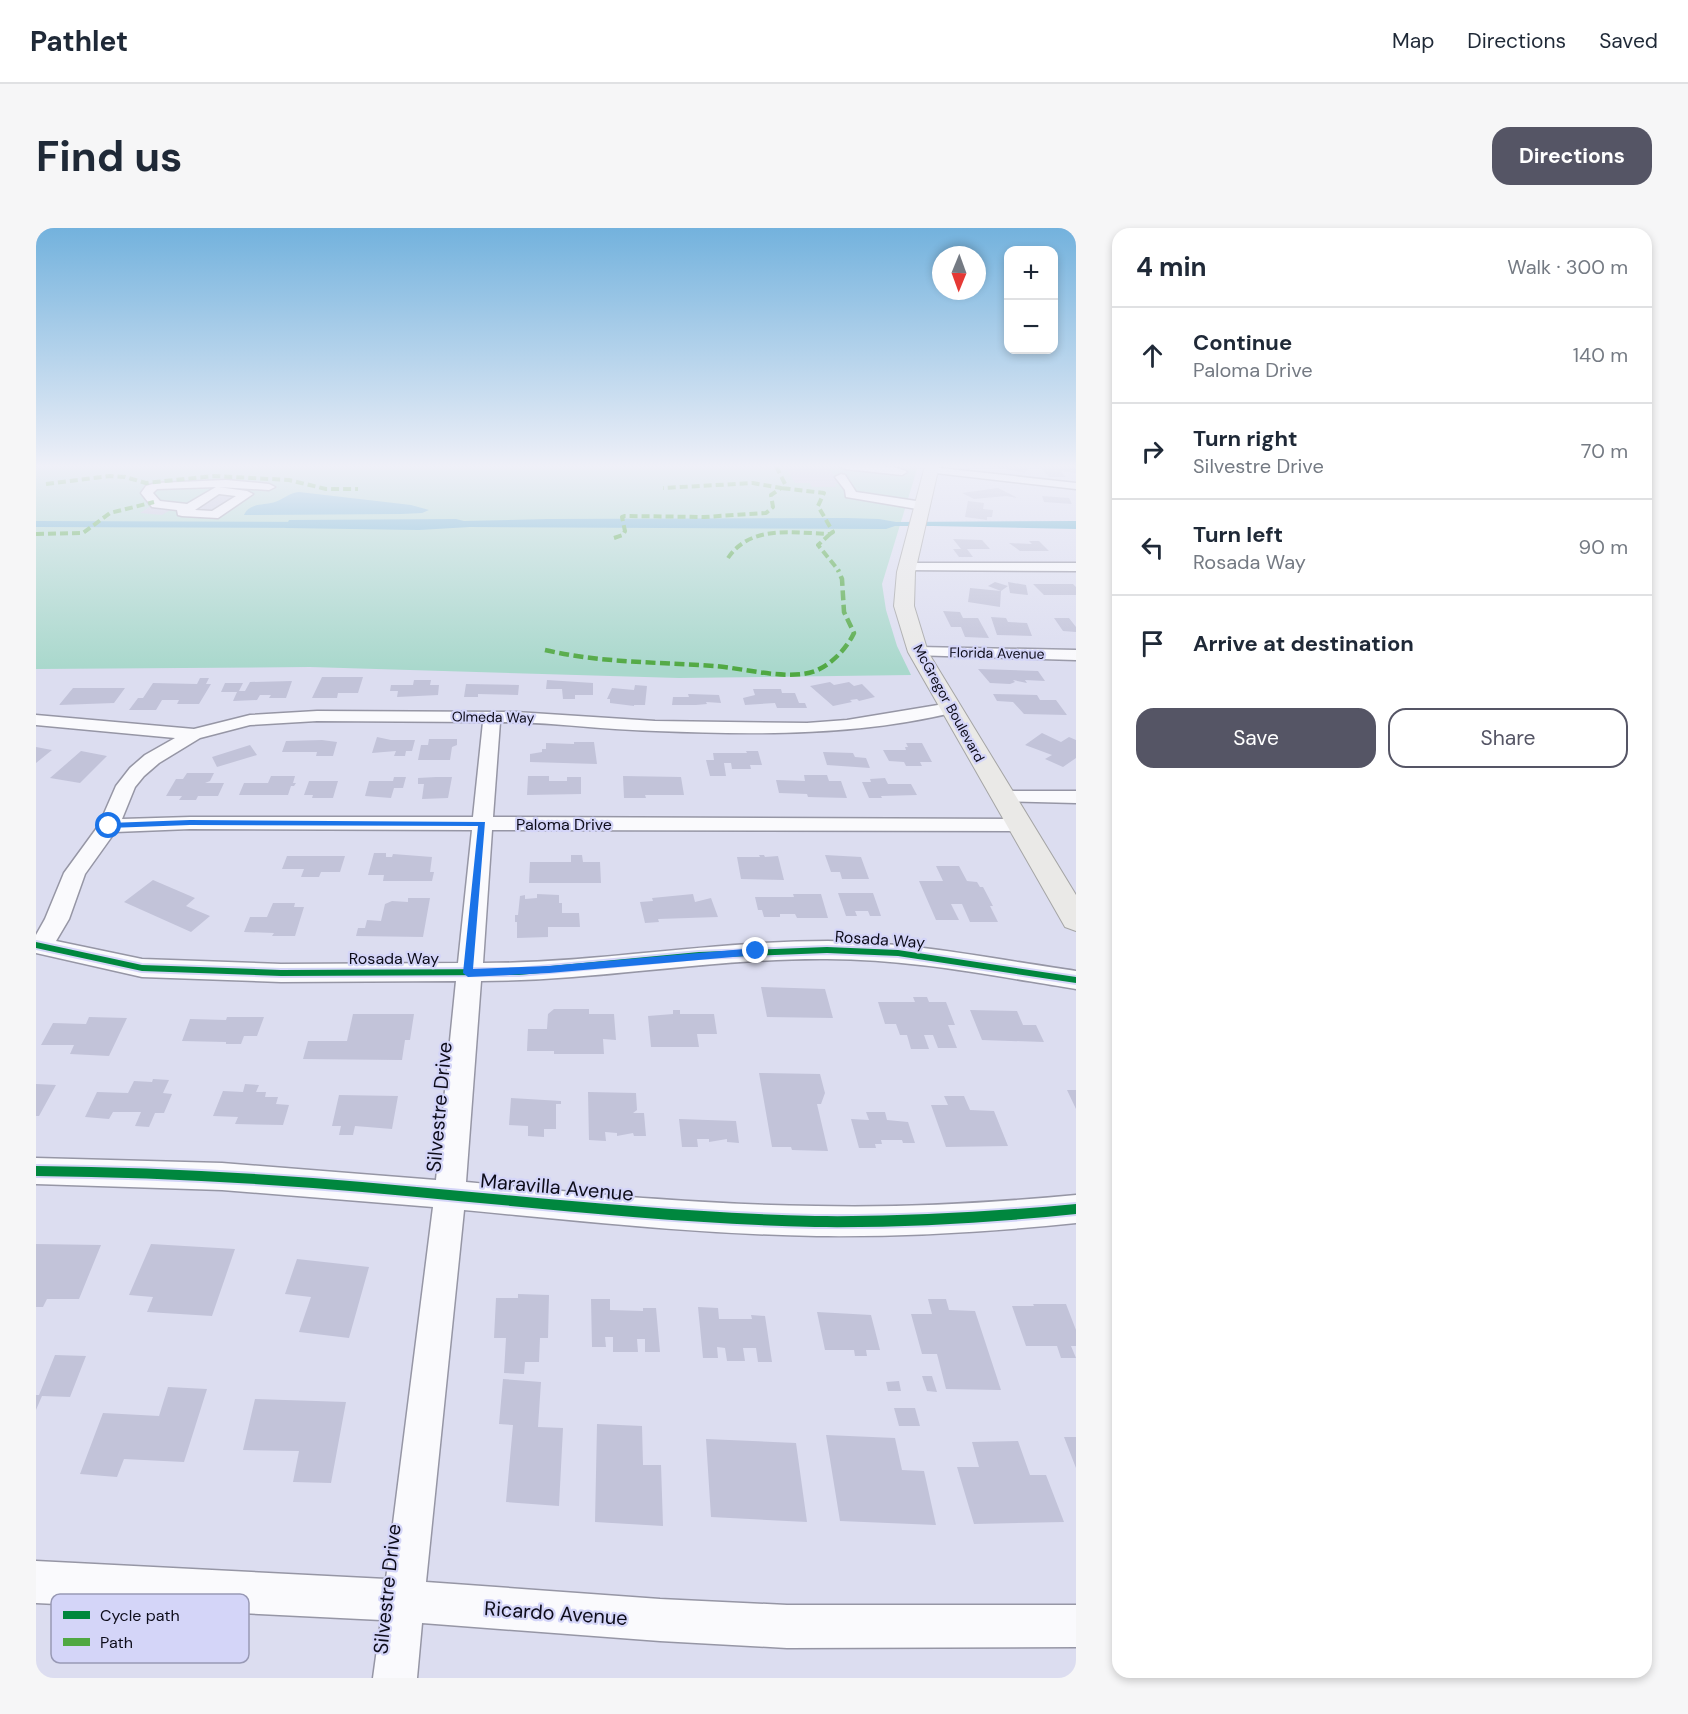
<!DOCTYPE html>
<html lang="en">
<head>
<meta charset="utf-8">
<style>
	:root { --surface:#fff; --page:#f6f6f7; --text:#1f2937; --muted:#747a83; --line:#e0e1e3; --accent:#555565 }
	body { margin:0; font-family:"DM Sans",sans-serif; background:var(--page); color:var(--text) }
	.controls { position:absolute; right:18px; top:18px; display:grid; overflow:hidden; border-radius:12px; box-shadow:0 3px 9px #0003 }
	.controls button { width:54px; height:54px; display:grid; place-items:center; padding:0; border:0; border-bottom:2px solid var(--line); background:var(--surface); color:var(--text); font:30px sans-serif }
	.compass { position:absolute; left:896px; top:18px; width:54px; height:54px; border-radius:50%; background:var(--surface); box-shadow:0 3px 9px #0003; rotate:181deg }
	.stop { position:absolute; width:18px; height:18px; margin:-14px; border:4px solid #1a73e8; border-radius:50%; background:#fff }
	.stop.end { background:#1a73e8; border-color:#fff; box-shadow:0 2px 6px #0008 }
	.list { margin:0; padding:0; list-style:none }
	h2 { display:flex; justify-content:space-between; align-items:center; height:78px; margin:0; padding:0 24px; font-size:26px }
	h2 small { font-size:20px; font-weight:400; color:var(--muted) }
	.list li { display:grid; grid-template-columns:39px 1fr auto; gap:18px; align-items:center; box-sizing:border-box; height:96px; padding:0 24px; border-top:2px solid var(--line) }
	.list b { display:block; font-size:22px; white-space:nowrap }
	.list p { margin:0; font-size:20px; white-space:nowrap; color:var(--muted) }
	.list em { font-size:20px; font-style:normal; color:var(--muted) }
	.actions { display:flex; gap:12px; padding:18px 24px }
	.actions a { flex:1; padding:14px 0; border:2px solid var(--accent); border-radius:18px; text-align:center; font-size:21px; color:var(--accent) }
	.actions .main { background:var(--accent); color:#fff }
	.icon { flex:none; width:33px; height:33px; fill:none; stroke:currentColor; stroke-width:2; stroke-linecap:round; stroke-linejoin:round }
	.map { position:relative; flex:none; width:1040px; height:1450px; overflow:hidden; border-radius:18px }
	header { display:flex; align-items:center; gap:36px; box-sizing:border-box; height:84px; padding:0 30px; background:var(--surface); border-bottom:2px solid var(--line) }
	header strong { font-size:28px }
	nav { display:flex; gap:33px; margin-inline-start:auto; font-size:21px }
	.intro { display:flex; align-items:center; justify-content:space-between; box-sizing:border-box; height:144px; padding:0 36px }
	h1 { margin:0; font-size:42px }
	.button { padding:15px 27px; border-radius:18px; background:var(--accent); color:#fff; font-size:21px; font-weight:700 }
	main { display:flex; gap:36px; padding:0 36px }
	aside { flex:1; background:var(--surface); border-radius:18px; box-shadow:0 3px 9px #0003 }
	.map>svg:first-child { display:block }
	.green { fill:#a9d8cc }
	.water { fill:#64afcd }
	.lines { fill:none; stroke-linecap:round; stroke-linejoin:round }
	.canal { fill:#64afcd; fill-rule:evenodd }
	.building { fill:#c2c3d9 }
	.minor-casing { stroke:#9696a5; stroke-width:3 }
	.major-casing { stroke:#a5a5a5; stroke-width:2 }
	.minor { fill:#fafafd; fill-rule:evenodd }
	.major { fill:#eae9e7; fill-rule:evenodd }
	.quiet-far1 { stroke:#50a842; stroke-width:4; stroke-dasharray:8 4; stroke-linecap:butt }
	.quiet { stroke:#50a842; stroke-width:4.5; stroke-dasharray:10 4.5; stroke-linecap:butt }
	.cycleway-casing { stroke:#d4d5f8; stroke-width:4 }
	.cycleway { fill:#00873e; fill-rule:evenodd }
	.route { fill:#1a73e8 }
	.labels { text-anchor:middle; stroke-width:4.5; stroke-linejoin:round; paint-order:stroke }
	.far-street-label { font-size:14px; fill:#0d0c1a; stroke:#d4d5f8 }
	.street-label { font-size:16px; fill:#0d0c1a; stroke:#d4d5f8 }
	.near-street-label { font-size:20px; fill:#0d0c1a; stroke:#d4d5f8 }
	.key { fill:#d4d5f8; stroke:#9899b5; stroke-width:1.5 }
	.key-label { font-size:16px; fill:#0d0c1a }
</style>
</head>
<body>
<header>
<strong>Pathlet</strong>
<nav><a>Map</a><a>Directions</a><a>Saved</a></nav>
</header>
<div class="intro"><h1>Find us</h1><a class="button">Directions</a></div>
<main>
<div class="map">
<svg width="1040" height="1450" viewBox="0 0 1040 1450">
	<rect width="100%" height="100%" fill="#dcddf0"/>
	<path class="green" d="M0,238H882L846,356L850,382L861,418L875,447L643,450L274,439L0,441Z"/>
	<path class="water" d="M263,264L375,277L393,282L386,285L365,286L208,287C214,274 227,278 239,274C248,271 253,265 263,264Z
		M811,290L843,291L860,294L1040,293V301L897,298H859L850,301L434,299L383,302L249,300L253,292L420,291L428,293L512,291Z"/>
	<g class="lines">
		<path class="canal" d="M0,293L280,294L286,297L280,300L0,299Z"/>
	</g>
	<path class="building" d="M749,238H791L804,256H799L801,259H776L774,255H759Z
		M954,238H985L993,239L989,245Z
		M1003,238H1034L1040,239V245L1024,243L1030,249H1013Z
		M962,260L982,270L970,268L938,271L926,265Z
		M181,263L206,266L176,286L150,283Z
		M1006,268L1033,270L1036,276L1008,274Z
		M932,273L948,275L947,281L957,282L956,289H951V292L929,289Z
		M113,279L136,281L126,287L104,285Z
		M917,311L946,312L954,321H931L937,329H923L917,321H925Z
		M993,313H1003L1013,323H984L973,315L996,316Z
		M959,354L972,358L965,363L952,358Z
		M972,354L990,357L992,367L974,365Z
		M997,356H1037L1040,359V367H1008Z
		M934,360L965,363L964,379L932,374Z
		M907,383L924,384L927,390H942L953,410L929,409L925,399H915Z
		M955,389L970,390L972,394L991,395L996,408L961,407Z
		M1018,390H1033L1040,399V404L1027,403Z
		M942,441L1002,443L1009,453L989,452L991,455L977,452L979,454L974,456L954,455Z
		M286,449H327L322,465H302L301,470H276Z
		M164,450H173L170,456H175L163,476H141L143,472H126L120,482H93L102,470H107L117,455L161,456Z
		M378,452H395L394,457H403L402,467L361,469L362,463H354L355,457H377Z
		M511,452L557,455V467H539V471H527L526,461H510Z
		M256,453L250,470H233L235,467H224L221,472L197,473L201,464H185L189,455H207L203,463H209L214,454Z
		M794,454L798,457L813,454L818,458L826,456L839,469L823,473L821,471L814,472L816,474L797,478L774,458Z
		M430,456L483,457L482,467L442,466V469H428Z
		M599,457L611,458L609,477H598V478L574,475V471H571L576,460L598,462Z
		M37,460H89L78,475L23,477Z
		M717,461H745L746,465H759L763,475H769L771,480H741L739,475L709,477L707,470L719,467Z
		M652,466L683,467L685,475L670,474L671,476L660,477H636L637,469H653Z
		M957,466L1001,467L1004,472H1020L1031,487L988,486L977,474L961,473Z
		M1006,505L1025,514L1033,509L1040,512V530L1027,539L1009,531L1016,527L989,517Z
		M341,509L355,512H379L376,523H370L369,528H358L360,523L336,525Z
		M393,511H421V517L416,519L414,532H382L385,517H392Z
		M286,512L301,514L297,528H280L281,524H246L250,513Z
		M538,514H558L561,536L494,534V526L506,524V521H510V515L538,516Z
		M870,515H886L896,534H884L886,538H870L868,534L853,533L847,522H870L869,519H872Z
		M214,517L221,527L181,539L176,529Z
		M0,519L16,522L0,535Z
		M45,523L71,528L44,555L14,550Z
		M710,523H722L726,537H714L715,541H696L695,535H688L690,548H674L670,532H678L677,525H711Z
		M787,524L817,525L819,529L830,530L834,540L791,537Z
		M151,545H178L174,553L169,555H188L182,568H162L160,572H143L146,568H130L140,551H147Z
		M768,547H791L793,553H805L811,570L772,569L771,566L743,565L740,552L769,553Z
		M235,548H259L257,555H260L258,558H255L252,567H203L208,555H232Z
		M492,548H513V553H531V549H545V566L491,567Z
		M587,548L645,549L648,567H609L610,570H588Z
		M358,549H370L367,560H358L355,570L329,568L333,553H357Z
		M400,549H416L412,570L386,571L388,556H382V550Z
		M849,550L852,556H875L881,567L845,568L846,570H833L826,554H835L834,551Z
		M273,553H302L297,570H276L277,567H268Z
		M338,625H350V629H356L357,626L396,629L394,644H398L396,653H347L348,647H332Z
		M535,627H546L547,634H564L565,655H493L494,634H535Z
		M723,627H728L729,629L742,628L748,652L705,651L701,629H724Z
		M789,627L825,629L833,651H806L804,644H795Z
		M251,628H309L304,644H285L283,649H265L268,641H246Z
		M900,638H923L931,653L941,654L944,659H947L957,678H954L962,694H934L926,676H915L923,692H900L883,653H907Z
		M117,652L159,670L150,678L174,688L155,704L88,674Z
		M802,665H837L845,688H834L832,683H819L821,688H810Z
		M501,666L523,667V675H526V685H543L544,699H512V709L481,710V694H479V687H482L484,668L489,667V671L501,670Z
		M657,666L659,674L675,670L682,689L622,691L623,694L609,695L604,674L617,673L616,670Z
		M757,666H785L792,690H761L759,686H744V689H728L726,682H722L719,669H758Z
		M372,670H394L387,709L320,708L322,700H329L331,692L345,693L349,676L356,673L372,674Z
		M237,675H259L258,679H268L259,708H236L238,705L208,704L214,689H231Z
		M725,759L789,761L797,790L731,789Z
		M877,769H891L893,774H910L919,797H912L921,820H902L897,807H888L893,821H875L871,807H864L860,796H849L842,774H879Z
		M518,781H553V786H578L580,812L567,811L568,826H518V823H491L492,801H511L512,786Z
		M637,782H644V786H678L681,806H661L663,819H615L612,788L637,786Z
		M934,782L981,783L987,797H1000L1008,814L946,812Z
		M317,786H378L374,812H369L366,832L267,831L272,813H311Z
		M53,789L91,790L73,828L34,826L38,817H5L17,795L50,796Z
		M191,789H228L221,808H208L205,816H190V814L146,813L154,791L190,792Z
		M723,845L784,846L789,865L785,876H781L792,923L756,922L755,919H736Z
		M117,851L133,852L127,865L136,866L128,885H119L113,899L99,898L105,884H77L73,891L49,889L61,864L92,865L98,853L116,854Z
		M0,856L20,857L3,888H0Z
		M209,856L223,857L220,864H230L229,869H242L240,876L253,877L247,897L199,896L202,889L177,888L187,863L207,864Z
		M1031,862H1040V881Z
		M552,864L600,865L601,882L597,885H608L610,908H598L597,905L581,908V905L569,904L570,913L553,912Z
		M303,867L362,868L356,901L319,898L317,907H303L305,898H296Z
		M908,868H928L934,882L958,883L972,918L910,919L895,877H912Z
		M475,870L525,873V876H520V901H508V909L492,908V898L473,897Z
		M830,884H849L851,892L872,894L879,915H867L866,912H845L846,916H839L840,920H823L815,891L833,892Z
		M643,891L700,893L703,915L691,914V911L673,914V911H661L662,919H646Z
		M0,1016L65,1017L43,1071H11L7,1079H0Z
		M115,1016L199,1021L176,1088L111,1084L117,1069L93,1067Z
		M261,1031L333,1039L313,1110L263,1104L275,1069L249,1066Z
		M482,1066L513,1067L512,1110H504L503,1134H489L488,1146L468,1145L470,1110H458L460,1070H482Z
		M555,1071H574V1082L607,1083V1080H620L624,1124H609V1111H601L602,1124H577V1109H569L570,1119H556Z
		M892,1071H910L913,1082L939,1083L965,1162L910,1161L901,1126H886L875,1086H896Z
		M997,1076H1030L1040,1102V1118H1035L1040,1130H1025L1021,1118H990L976,1078H998Z
		M662,1079L682,1080L683,1091H716L715,1087L729,1088L736,1134H722L720,1120H707L709,1133H691L689,1120L681,1119L682,1130H667Z
		M781,1084L835,1087L844,1122H830L831,1128H819L818,1122H789Z
		M19,1127L50,1128L34,1169L6,1168L0,1182V1167H3Z
		M886,1148H896L901,1164L891,1163Z
		M467,1151L505,1154L502,1199L527,1200L523,1278L470,1274L477,1197L463,1196Z
		M863,1153L865,1163H852L850,1154Z
		M132,1159L171,1161L148,1234L88,1231L81,1249L44,1246L67,1185L123,1188Z
		M219,1171L310,1174L295,1255L257,1254L263,1223L207,1222Z
		M858,1180H879L884,1198H863Z
		M561,1196L606,1198L607,1237H625L627,1298L559,1294Z
		M790,1207L859,1210L866,1242L888,1243L900,1297L804,1293Z
		M1028,1209H1040V1240Z
		M670,1211L760,1215L771,1294L675,1289Z
		M982,1213L994,1247H1010L1028,1294L938,1296L921,1239H943L936,1214Z"/>
	<g class="lines">
		<defs>
			<path id="minor" d="M804,238C820,238 859,235 871,244L866,247L809,241Z
				M895,239L1040,255V261L891,244L890,242Z
				M805,246L809,247L820,264L887,274L893,278L887,282L810,269L809,262L799,249Z
				M190,252L233,256L239,259L233,262L182,259L211,263L217,266L182,290L146,288L142,287L141,282L116,279L105,265L110,258L120,255ZM180,259L151,276L124,273L117,265L121,261ZM183,266L200,268L176,283L159,282Z
				M871,335H1040V343L866,342L864,339Z
				M882,419L1040,422V432L876,427L874,424L876,421Z
				M914,475L920,476L923,480L920,484C822,508 720,507 620,503C568,502 516,494 464,494L457,589L984,591L991,593L994,597L991,601L984,603L456,602L447,735C562,735 676,713 792,713C875,714 958,731 1040,743V761C958,748 875,731 791,731C675,730 561,753 445,753L430,954C547,965 664,977 780,978C867,980 954,975 1040,967V995C954,1004 868,1009 781,1008C663,1006 545,993 428,982L390,1354L624,1371L751,1377H1040V1419L751,1420L624,1413L386,1395L381,1450H337L345,1392L0,1375V1333L350,1351L397,979L186,962L0,956V930L186,935L400,952L420,753L245,754L106,749L0,725V707L9,691L28,645L63,597L80,558L94,540L109,527L139,510L0,497V487L158,501L214,487L281,483L480,484L619,493L771,495L811,492ZM281,493L447,494L437,589H154L86,591L99,559L108,548L123,535L164,510L214,497ZM154,601L436,602L422,735L245,736L106,731L20,713L33,691L49,646L79,604Z
				M968,563H1040V575L961,573L958,569L961,565Z"/>
			<path id="major" d="M889,238H903L879,344L878,378L892,424L1040,667V703L1029,699L872,424L858,378L861,344Z"/>
		</defs>
		<use href="#minor" class="minor-casing"/>
		<use href="#major" class="major-casing"/>
		<use href="#minor" class="minor"/>
		<use href="#major" class="major"/>
		<path class="quiet-far1" d="M740,238L751,260
			M10,256L74,248L89,249L110,255L178,248L253,252L290,261H322
			M0,306L47,305L74,285L118,274
			M794,306L782,317L803,343
			M578,310L587,307L589,303L586,289L589,288L668,289L730,285L737,279L735,267L745,260L717,255L627,260
			M692,330C715,296 758,305 794,306L797,304L782,278L788,265L745,260"/>
		<path class="quiet" d="M509,422C565,435 621,434 678,438C707,440 752,453 779,443C795,437 811,420 818,405L808,384L806,351L802,342"/>
		<defs>
			<path id="cycleway" d="M0,714L106,737L245,742L483,741L663,724L791,719L862,722L1040,749V755L862,728L791,725L663,730L483,747L245,748L106,743L0,720Z
				M0,938C93,939 185,943 277,950C444,963 611,984 779,988C866,989 953,984 1040,976V986C953,995 866,1000 779,999C611,995 444,973 277,960C185,953 93,949 0,948Z"/>
		</defs>
		<use href="#cycleway" class="cycleway-casing"/>
		<use href="#cycleway" class="cycleway"/>
	</g>
	<linearGradient id="sky" x2="0" y2="1"><stop stop-color="#73b2dd"/><stop offset="0.54" stop-color="#eff0f8"/><stop offset="1" stop-color="#eff0f8" stop-opacity="0"/></linearGradient>
	<rect width="1040" height="441" fill="url(#sky)"/>
	<path class="route" d="M154,592L449,594L437,741L513,738L720,720L725,723L720,727L513,745L432,749L427,745L442,598L154,597L73,600L68,598L73,595Z"/>
	<g class="labels">
		<g class="far-street-label">
			<text transform="translate(961 425) rotate(1)" y="5">Florida Avenue</text>
			<text transform="translate(913 475) rotate(61)" y="5">McGregor Boulevard</text>
			<text transform="translate(457 489) rotate(1)" y="5">Olmeda Way</text>
		</g>
		<g class="street-label">
			<text x="528" y="602">Paloma Drive</text>
			<text transform="translate(844 711) rotate(4)" y="6">Rosada Way</text>
			<text x="358" y="736">Rosada Way</text>
		</g>
		<g class="near-street-label">
			<text transform="translate(403 879) rotate(-85)" y="7">Silvestre Drive</text>
			<text transform="translate(521 959) rotate(5)" y="7">Maravilla Avenue</text>
			<text transform="translate(351 1361) rotate(-84)" y="7">Silvestre Drive</text>
			<text transform="translate(520 1385) rotate(4)" y="7">Ricardo Avenue</text>
		</g>
	</g>
	<rect x="15" y="1366" width="198" height="69" rx="9" class="key"/>
	<rect x="27" y="1383" width="27" height="8" fill="#00873e"/>
	<rect x="27" y="1410" width="27" height="8" fill="#50a842"/>
	<g class="key-label">
		<text x="64" y="1393">Cycle path</text>
		<text x="64" y="1420">Path</text>
	</g>
</svg>
<div class="controls">
<button>+</button>
<button>−</button>
</div>
<svg class="compass" viewBox="-18 -18 36 36"><path d="M0-13l5 13h-10z" fill="#e53935"/><path d="M0 13l5-13h-10z" fill="#747a83"/></svg>
<div class="stop" style="left:73px;top:598px"></div>
<div class="stop end" style="left:720px;top:723px"></div>
</div>
<aside>
<h2>4 min<small>Walk · 300 m</small></h2>
<ul class="list">
<li><svg class="icon" aria-label="ahead" viewBox="0 0 24 24"><path d="M12 20V5M6 11l6-6 6 6"/></svg><div><b>Continue</b><p>Paloma Drive</p></div><em>140 m</em></li>
<li><svg class="icon" aria-label="right" viewBox="0 0 24 24"><path d="M7 20v-9h11M14 6l5 5-5 5"/></svg><div><b>Turn right</b><p>Silvestre Drive</p></div><em>70 m</em></li>
<li><svg class="icon" aria-label="left" viewBox="0 0 24 24"><path d="M17 20v-9H6M10 6l-5 5 5 5"/></svg><div><b>Turn left</b><p>Rosada Way</p></div><em>90 m</em></li>
<li><svg class="icon" aria-label="arrive" viewBox="0 0 24 24"><path d="M6 21V4h12l-3 4 3 4H6"/></svg><div><b>Arrive at destination</b></div></li>
</ul>
<div class="actions"><a class="main">Save</a><a>Share</a></div>
</aside>
</main>
</body>
</html>
